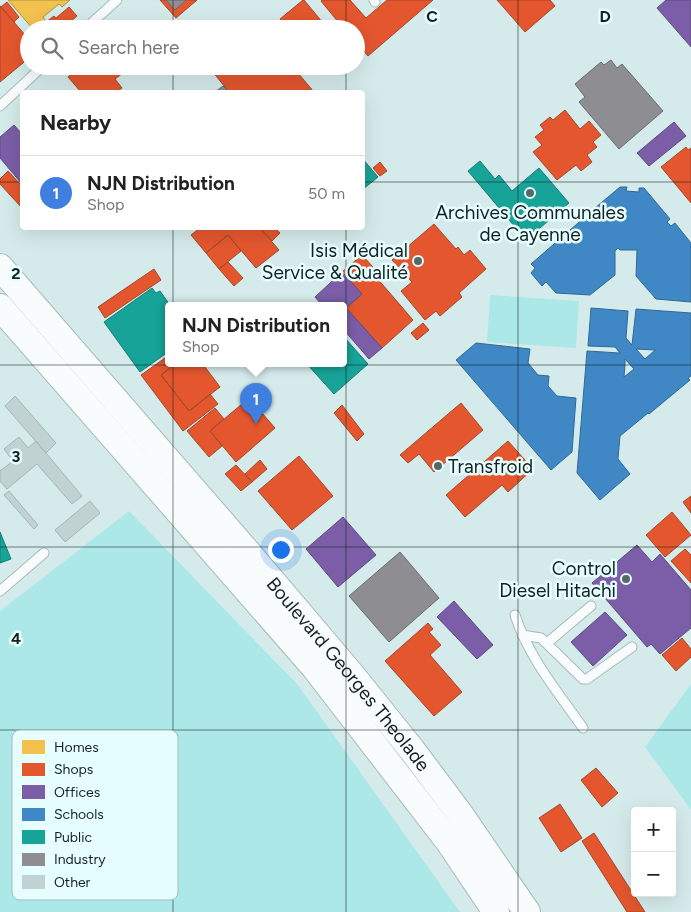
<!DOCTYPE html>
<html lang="en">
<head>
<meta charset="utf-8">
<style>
	:root { --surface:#fff; --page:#f2f2f2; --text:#222; --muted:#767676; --line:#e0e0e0; --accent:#ea580c }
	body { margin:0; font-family:Figtree,sans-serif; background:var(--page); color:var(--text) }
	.controls { position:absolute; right:15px; bottom:15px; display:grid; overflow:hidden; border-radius:5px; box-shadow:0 5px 20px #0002 }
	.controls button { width:45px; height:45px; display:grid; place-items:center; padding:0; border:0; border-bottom:1px solid var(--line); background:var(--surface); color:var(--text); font:25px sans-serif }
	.you { position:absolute; left:280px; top:549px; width:18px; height:18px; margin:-12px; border:4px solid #fff; border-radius:50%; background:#1a73e8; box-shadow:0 0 0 8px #1a73e833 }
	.badge { display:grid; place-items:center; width:32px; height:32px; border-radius:50%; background:var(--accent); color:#fff; font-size:16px; font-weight:700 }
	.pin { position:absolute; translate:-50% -41px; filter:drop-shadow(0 1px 2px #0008) }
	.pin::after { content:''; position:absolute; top:26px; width:18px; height:15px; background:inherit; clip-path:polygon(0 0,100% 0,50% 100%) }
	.popup { position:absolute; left:165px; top:302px; width:182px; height:65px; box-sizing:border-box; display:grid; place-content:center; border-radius:5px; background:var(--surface); filter:drop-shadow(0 1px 4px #0005); font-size:16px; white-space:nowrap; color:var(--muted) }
	.popup b { font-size:19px; color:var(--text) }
	.popup::after { content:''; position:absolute; left:50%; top:100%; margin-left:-10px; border:10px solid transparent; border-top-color:var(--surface) }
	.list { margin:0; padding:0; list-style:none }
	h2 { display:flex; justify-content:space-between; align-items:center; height:65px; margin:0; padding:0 20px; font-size:21px }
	h2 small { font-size:16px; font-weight:400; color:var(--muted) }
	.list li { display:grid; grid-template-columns:32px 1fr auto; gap:15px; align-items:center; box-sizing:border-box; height:75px; padding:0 20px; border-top:1px solid var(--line) }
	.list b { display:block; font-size:19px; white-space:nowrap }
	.list p { margin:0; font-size:16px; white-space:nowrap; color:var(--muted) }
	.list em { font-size:16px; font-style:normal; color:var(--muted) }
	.icon { flex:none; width:28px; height:28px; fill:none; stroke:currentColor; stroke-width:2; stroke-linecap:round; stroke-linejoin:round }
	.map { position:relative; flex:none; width:691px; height:912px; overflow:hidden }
	.search { position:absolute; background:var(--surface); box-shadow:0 5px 20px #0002; left:20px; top:20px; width:345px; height:55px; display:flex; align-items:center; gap:12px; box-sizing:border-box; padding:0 18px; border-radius:28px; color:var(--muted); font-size:19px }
	.panel { position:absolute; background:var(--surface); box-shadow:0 5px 20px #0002; left:20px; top:90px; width:345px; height:140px; border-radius:5px }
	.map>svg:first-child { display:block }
	.green { fill:#ade8e8 }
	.homes { fill:#f2c14e; stroke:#af9140 }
	.shops { fill:#e4572e; stroke:#a5472a }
	.offices { fill:#7b5ea7; stroke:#5c4c7f }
	.schools { fill:#3f88c5; stroke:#326994; fill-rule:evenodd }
	.public { fill:#17a398; stroke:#167c74 }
	.industry { fill:#8d8d92; stroke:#686d70 }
	.building { fill:#c1d2d2; stroke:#a5b6b6 }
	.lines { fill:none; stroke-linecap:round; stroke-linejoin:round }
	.lane-casing { stroke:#a8baba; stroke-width:11 }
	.primary-casing { stroke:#a8baba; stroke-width:28 }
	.lane { stroke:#f9fcfc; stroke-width:9 }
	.primary { stroke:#f9fcfc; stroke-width:26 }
	.grid { fill:none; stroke:#122121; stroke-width:1; stroke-opacity:0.55 }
	.poi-dot { fill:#566868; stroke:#e6fefe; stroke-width:2 }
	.labels { text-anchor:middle; stroke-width:5; stroke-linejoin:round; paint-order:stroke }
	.poi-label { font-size:19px; fill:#122121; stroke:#e6fefe; text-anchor:end }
	.street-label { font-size:19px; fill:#122121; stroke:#e6fefe }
	.key { fill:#e6fefe; stroke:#a6bcbc; stroke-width:1 }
	.key-label { font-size:14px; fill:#122121 }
	.grid-label { font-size:16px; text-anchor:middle; font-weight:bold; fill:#122121; stroke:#e6fefe; stroke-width:5; stroke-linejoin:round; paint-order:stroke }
</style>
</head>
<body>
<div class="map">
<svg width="691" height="912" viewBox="0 0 691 912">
	<rect width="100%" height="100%" fill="#d5ebeb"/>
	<path class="green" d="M490,295L579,301L576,348L487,342Z
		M129,511L298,685L460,912H0V611Z
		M691,684V810L645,747Z"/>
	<path class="homes" d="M8,0H70L62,7L59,4L43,17L52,29H33Z"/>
	<path class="shops" d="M160,0H166L175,10L186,0H197L176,18Z
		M303,0H304L328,29H287L280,19Z
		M322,0H350L366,18L387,0H433L368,56L356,43V29H344L321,1Z
		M497,0H550L555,6L525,32Z
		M7,2L19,17L14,22L1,7Z
		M0,6L26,36L29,34V58L0,82Z
		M69,7L77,16L62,29H52L46,22L54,16L56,18Z
		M81,66H117L123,73L115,79L122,88L116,92H81L68,77Z
		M208,66H292L314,92H229Z
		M565,110L580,129L589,121L601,135L593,142L597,147L587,155L592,162L581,171L576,165L557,180L533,152L542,145L535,137L544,130L540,125L550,117L553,120Z
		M686,147L688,150L691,148V203L661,167Z
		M380,162L387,171L380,176L373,168Z
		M8,171L22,186V208L0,184V179Z
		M434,224L456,249L458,247L464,255L470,250L486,269L459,293L462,297L440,316L436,311L425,320L401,291L412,282L392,260Z
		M200,228H260L279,250L256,268L228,235L206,253L191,235Z
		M260,228H275L280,233L272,241Z
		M228,235L241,251L219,269L206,253Z
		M362,255L373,267L370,270L413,320L382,348L346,308L362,294L342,272Z
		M228,262L243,278L234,286L219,269Z
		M154,269L161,280L105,318L98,307Z
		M423,323L429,330L417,340L411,333Z
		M165,358L171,367L161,375L189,411L210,394L218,404L183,431L141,375Z
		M177,363H202L220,387L189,411L161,375Z
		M249,398L275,428L236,462L210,431Z
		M461,403L483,430L434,472L419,454L408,463L400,455Z
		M342,405L364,434L357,441L334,413Z
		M215,408L224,419L210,431L222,446L209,457L187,431Z
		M508,441L533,469L508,492L502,485L465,517L446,495Z
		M299,456L333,496L292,530L258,491Z
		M260,460L267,469L252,482L245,474Z
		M236,465L252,482L241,491L225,474Z
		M691,496V513L683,502Z
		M672,512L691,535L665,557L646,535Z
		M685,549L691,555V583L671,561Z
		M428,623L433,629L429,632L441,645L430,655L462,692L434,716L385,661Z
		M682,638L691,649V657L676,671L662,655Z
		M596,768L618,793L602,807L581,780Z
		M560,804L582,838L561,852L539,818Z
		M594,833L645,912H627L582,841Z"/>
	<path class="offices" d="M666,0H691V47L657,8Z
		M674,122L686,136L649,166L637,153Z
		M14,125L22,134V184L0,158V137Z
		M342,272L362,294L346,308L382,348L369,359L344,330V305H322L315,297Z
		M343,517L376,555L338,587L306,549Z
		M637,545L652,562L660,554L691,590V628L660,654L651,644L647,647L592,583Z
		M454,601L493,645L477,659L437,617Z
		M605,612L627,635L593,666L571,642Z"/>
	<path class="schools" d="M620,187H627L626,191L639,192V188H644L670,219L667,222L671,226L675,223L691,243V302L656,299L636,276L637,250H620L618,248L615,251V275L590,295L556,293L546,282L542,286L531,273L535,268L531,264L585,217L588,221L592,217L589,213Z
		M591,308L628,311L626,338L632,345L636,309L691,313V376L688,378L690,380L649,414L648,413L620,436L618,459L630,474L600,500L577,473L587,351L620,353L615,347L588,346ZM636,349L655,350L645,359ZM625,359L634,369L624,377L625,365Z
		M476,343L530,349L528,363L538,375L549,376L548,386L557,396L576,398L572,452L551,470L456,360Z"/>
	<path class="public" d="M362,158L378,177L362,190Z
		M480,161L495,179L499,175L512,191L539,168L569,203L526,240L468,171Z
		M152,288L156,293L160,291L170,305H168V352L140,372L104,322Z
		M344,337L368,364L334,394L306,363H344Z
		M0,532L11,559L0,563Z"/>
	<path class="industry" d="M166,0H186L175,10Z
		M611,60L617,68L622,64L663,111L619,149L579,102L585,97L575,84L601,62L604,65Z
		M223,86L229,92H215Z
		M400,552L439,598L389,642L349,596Z"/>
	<path class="building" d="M15,396L56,443L46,453L5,406Z
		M19,437L28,448L36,441L82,496L72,504L37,464L7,489L0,481V471L13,461L4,449Z
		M9,491L38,525L34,529L4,495Z
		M90,501L100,513L65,542L55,530Z"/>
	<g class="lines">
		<defs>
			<path id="lane" d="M374,0L375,2
				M85,29L117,0
				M0,106L43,66
				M0,591L44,553
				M515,615C529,658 557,691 583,728
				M522,635L541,638L583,679H587L632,647
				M547,643L591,606"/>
			<g id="primary">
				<path id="s1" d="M0,267L250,555L351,674L412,750L460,814L527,912"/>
				<path d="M0,307L315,668L449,842L496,912"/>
			</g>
		</defs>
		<use href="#lane" class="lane-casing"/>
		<use href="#primary" class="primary-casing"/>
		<use href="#lane" class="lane"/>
		<use href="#primary" class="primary"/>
	</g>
	<path class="grid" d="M173,0V29M346,0V29M518,0V912M173,66V92M346,66V92M0,182H22M362,182H691M173,228V912M346,228V912M0,365H691M0,547H691M0,730H691"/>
	<g class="poi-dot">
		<circle cx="530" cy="193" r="5"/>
		<circle cx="418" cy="261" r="5"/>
		<circle cx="438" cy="466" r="5"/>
		<circle cx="626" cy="579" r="5"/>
	</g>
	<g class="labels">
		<g class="poi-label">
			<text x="530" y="219" text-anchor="middle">Archives Communales<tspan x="530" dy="22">de Cayenne</tspan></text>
			<text x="408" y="257">Isis Médical<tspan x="408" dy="22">Service &amp; Qualité</tspan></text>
			<text x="448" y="473" text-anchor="start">Transfroid</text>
			<text x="616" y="575">Control<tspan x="616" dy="22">Diesel Hitachi</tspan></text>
		</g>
		<g class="street-label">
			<text dy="7" stroke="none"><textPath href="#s1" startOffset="536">Boulevard Georges Theolade</textPath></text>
		</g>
	</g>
	<rect x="12" y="730" width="166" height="170" rx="8" class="key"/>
	<rect x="22" y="740" width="23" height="14" fill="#f2c14e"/>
	<rect x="22" y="763" width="23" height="13" fill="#e4572e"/>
	<rect x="22" y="785" width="23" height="14" fill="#7b5ea7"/>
	<rect x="22" y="808" width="23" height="13" fill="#3f88c5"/>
	<rect x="22" y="830" width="23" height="14" fill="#17a398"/>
	<rect x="22" y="853" width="23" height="13" fill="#8d8d92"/>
	<rect x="22" y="875" width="23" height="14" fill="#c1d2d2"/>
	<g class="key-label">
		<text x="54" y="752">Homes</text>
		<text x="54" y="774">Shops</text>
		<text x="54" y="797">Offices</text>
		<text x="54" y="819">Schools</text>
		<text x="54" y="842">Public</text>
		<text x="54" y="864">Industry</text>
		<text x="54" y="887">Other</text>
	</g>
	<g class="grid-label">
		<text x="432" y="22">C</text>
		<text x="605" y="22">D</text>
		<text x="16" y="279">2</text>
		<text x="16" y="462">3</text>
		<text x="16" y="644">4</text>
	</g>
</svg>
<div class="controls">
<button>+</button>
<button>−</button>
</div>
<div class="you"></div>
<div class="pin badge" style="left:256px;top:424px;background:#3f7fe0">1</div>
<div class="popup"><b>NJN Distribution</b>Shop</div>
<div class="search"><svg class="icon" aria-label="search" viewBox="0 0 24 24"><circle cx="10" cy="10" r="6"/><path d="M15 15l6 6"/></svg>Search here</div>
<section class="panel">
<h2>Nearby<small></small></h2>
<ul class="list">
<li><span class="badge" style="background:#3f7fe0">1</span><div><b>NJN Distribution</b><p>Shop</p></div><em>50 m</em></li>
</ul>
</section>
</div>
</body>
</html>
